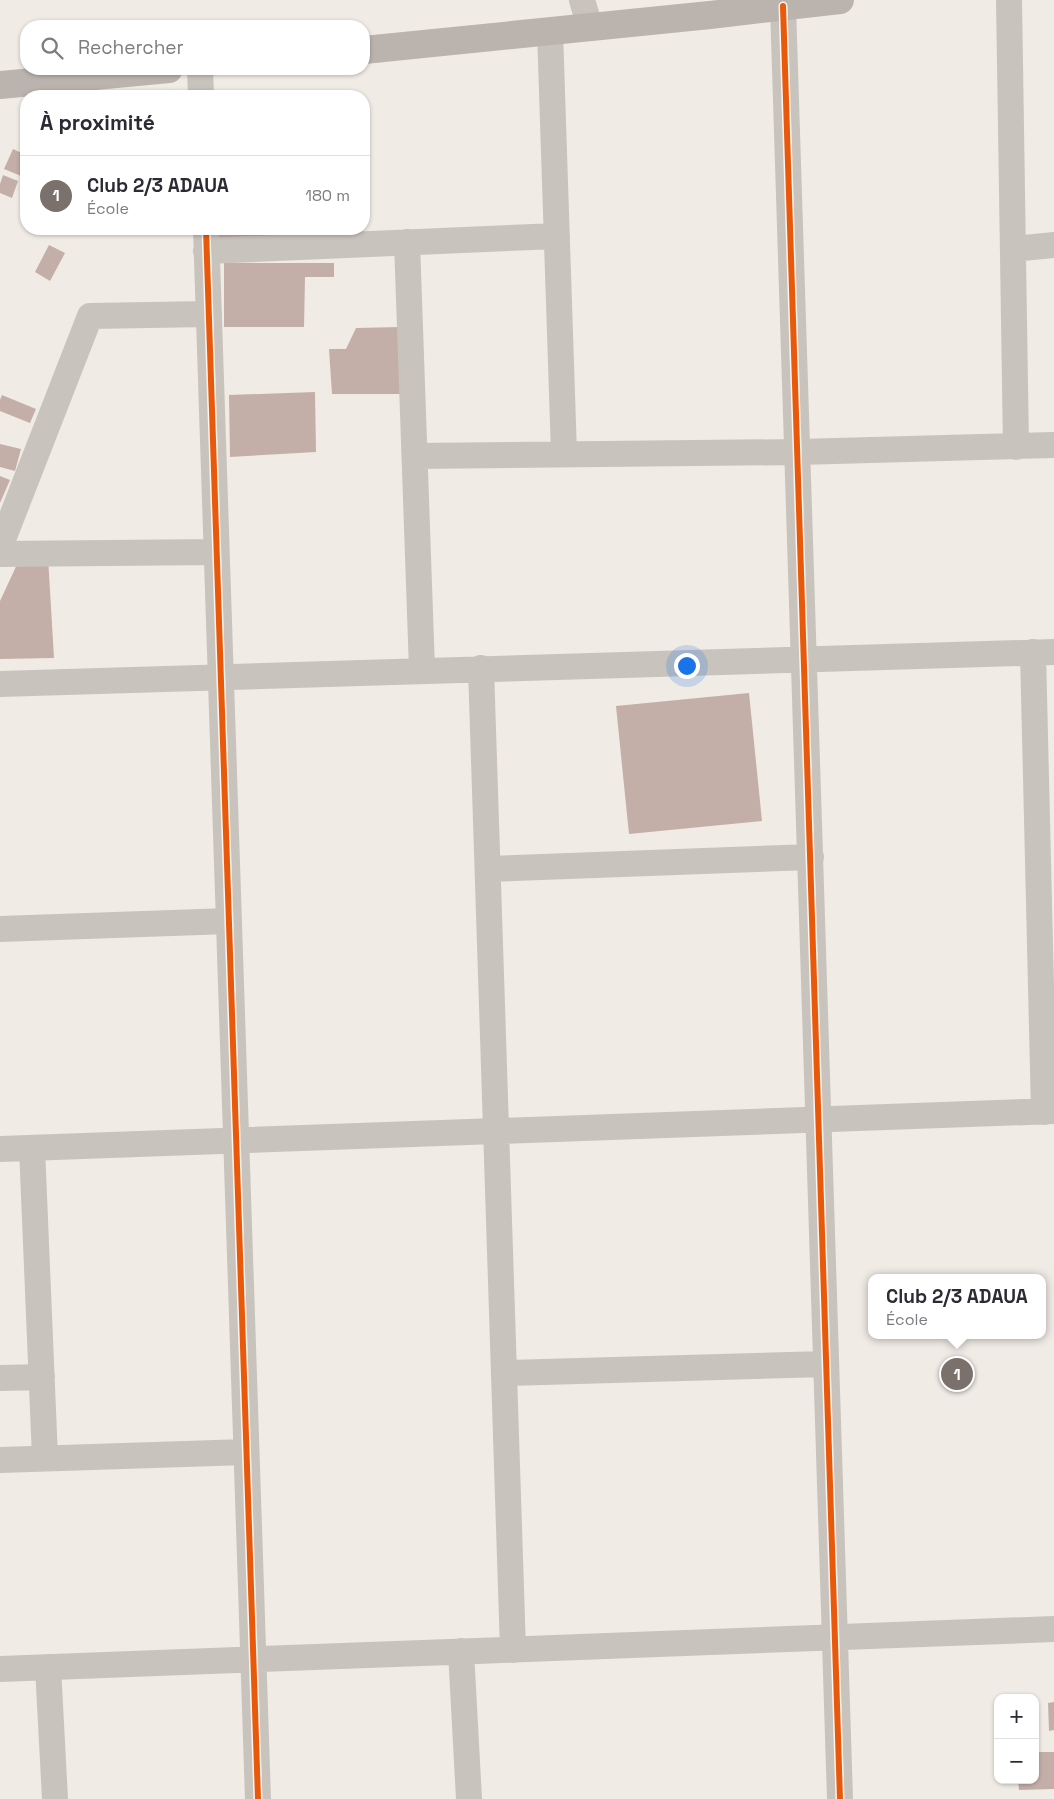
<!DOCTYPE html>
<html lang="fr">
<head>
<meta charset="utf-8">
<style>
	:root { --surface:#fff; --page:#f2f2f3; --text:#2b2b33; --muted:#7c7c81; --line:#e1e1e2; --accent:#7a716c }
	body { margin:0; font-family:"Space Grotesk",sans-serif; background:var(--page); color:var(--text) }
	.controls { position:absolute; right:15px; bottom:15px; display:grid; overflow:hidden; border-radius:10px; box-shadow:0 1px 4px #0004 }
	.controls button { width:45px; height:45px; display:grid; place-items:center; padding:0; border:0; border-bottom:1px solid var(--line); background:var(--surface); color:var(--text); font:25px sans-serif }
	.you { position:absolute; left:686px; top:665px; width:18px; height:18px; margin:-12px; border:4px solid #fff; border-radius:50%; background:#1a73e8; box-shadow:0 0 0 8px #1a73e833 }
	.badge { display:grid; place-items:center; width:32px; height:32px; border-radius:50%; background:var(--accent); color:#fff; font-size:16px; font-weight:700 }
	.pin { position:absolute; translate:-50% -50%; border:2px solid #fff; box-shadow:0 1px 5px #0006 }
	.popup { position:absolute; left:868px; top:1274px; width:178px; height:65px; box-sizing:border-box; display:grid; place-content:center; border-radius:10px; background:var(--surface); filter:drop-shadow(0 1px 4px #0005); font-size:16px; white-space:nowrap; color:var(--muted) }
	.popup b { font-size:19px; color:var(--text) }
	.popup::after { content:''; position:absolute; left:50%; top:100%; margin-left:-10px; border:10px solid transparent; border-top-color:var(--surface) }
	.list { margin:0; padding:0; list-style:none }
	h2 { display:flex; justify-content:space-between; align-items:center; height:65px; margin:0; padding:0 20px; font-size:21px }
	h2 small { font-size:16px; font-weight:400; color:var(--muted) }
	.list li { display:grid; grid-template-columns:32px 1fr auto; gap:15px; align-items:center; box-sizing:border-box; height:80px; padding:0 20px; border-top:1px solid var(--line) }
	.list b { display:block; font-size:19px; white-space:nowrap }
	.list p { margin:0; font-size:16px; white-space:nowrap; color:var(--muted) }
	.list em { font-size:16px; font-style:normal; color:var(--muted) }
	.icon { flex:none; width:28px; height:28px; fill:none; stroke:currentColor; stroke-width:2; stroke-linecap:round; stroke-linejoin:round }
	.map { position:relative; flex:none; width:1054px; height:1799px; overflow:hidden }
	.search { position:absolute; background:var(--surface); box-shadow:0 1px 4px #0004; left:20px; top:20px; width:350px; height:55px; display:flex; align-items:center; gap:12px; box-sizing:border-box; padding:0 18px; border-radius:20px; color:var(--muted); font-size:19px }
	.panel { position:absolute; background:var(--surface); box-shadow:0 1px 4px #0004; left:20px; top:90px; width:350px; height:145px; border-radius:20px }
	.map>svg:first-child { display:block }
	.building { fill:#c3afa7 }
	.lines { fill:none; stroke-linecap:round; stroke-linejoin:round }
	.minor { stroke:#c9c3be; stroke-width:26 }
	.secondary { stroke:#bab3ae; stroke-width:28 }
	.cycleway-casing { stroke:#fbf5ee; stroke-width:9 }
	.cycleway { stroke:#e8590c; stroke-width:6 }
</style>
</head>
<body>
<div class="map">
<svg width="1054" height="1799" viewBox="0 0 1054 1799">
	<rect width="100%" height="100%" fill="#f0ebe5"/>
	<path class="building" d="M13,149L26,155V178L4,169Z
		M3,175L18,181L12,198L0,193V184Z
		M26,210V222L22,220Z
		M216,229H272L280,240H216Z
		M332,229H351V233L332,230Z
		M49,245L65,253L50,281L35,272Z
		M224,263H334V277H305L304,327H224Z
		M401,327L402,394H332L329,349H346L356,328Z
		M315,392L316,452L230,457L229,395Z
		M2,395L36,409L30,423L0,411V400Z
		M0,444L21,449L15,471L0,467Z
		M0,476L10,480L0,503Z
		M48,557L54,658L0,659V601L20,558Z
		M749,693L762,821L629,834L616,706Z
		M1054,1702V1730L1049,1731L1048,1703Z
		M1035,1752H1054V1789L1019,1790L1018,1780H1035Z"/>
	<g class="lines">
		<path class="minor" d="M582,0L590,27
			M1009,0L1016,447
			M783,6L840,1799
			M550,31L564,454
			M200,69L201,96
			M206,229L258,1799
			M407,242L422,670
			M1013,249L1054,245
			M206,251L557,236
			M415,456L798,452L1054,445
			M0,547L90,316L209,314
			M0,554L216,552
			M1033,652L1044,1112
			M481,668L513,1650
			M0,684L1054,652
			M488,869L811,857
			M0,929L229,921
			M32,1148L45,1458
			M0,1149L1054,1111
			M504,1373L826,1364
			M0,1378L42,1377
			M0,1460L246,1452
			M461,1651L469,1799
			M48,1667L55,1799
			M0,1669L1054,1629"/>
		<path class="secondary" d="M364,50L710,15L840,0
			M0,85L169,69"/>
		<defs>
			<path id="cycleway" d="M783,6L840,1799
				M206,229L258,1799"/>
		</defs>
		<use href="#cycleway" class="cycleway-casing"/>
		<use href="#cycleway" class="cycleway"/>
	</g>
</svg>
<div class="controls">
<button>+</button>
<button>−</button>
</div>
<div class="you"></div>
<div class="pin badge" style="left:957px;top:1374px">1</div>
<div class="popup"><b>Club 2/3 ADAUA</b>École</div>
<div class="search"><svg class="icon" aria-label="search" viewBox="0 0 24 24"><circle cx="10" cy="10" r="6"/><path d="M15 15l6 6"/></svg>Rechercher</div>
<section class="panel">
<h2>À proximité<small></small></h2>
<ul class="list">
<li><span class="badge">1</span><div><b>Club 2/3 ADAUA</b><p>École</p></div><em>180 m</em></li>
</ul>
</section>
</div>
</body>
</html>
